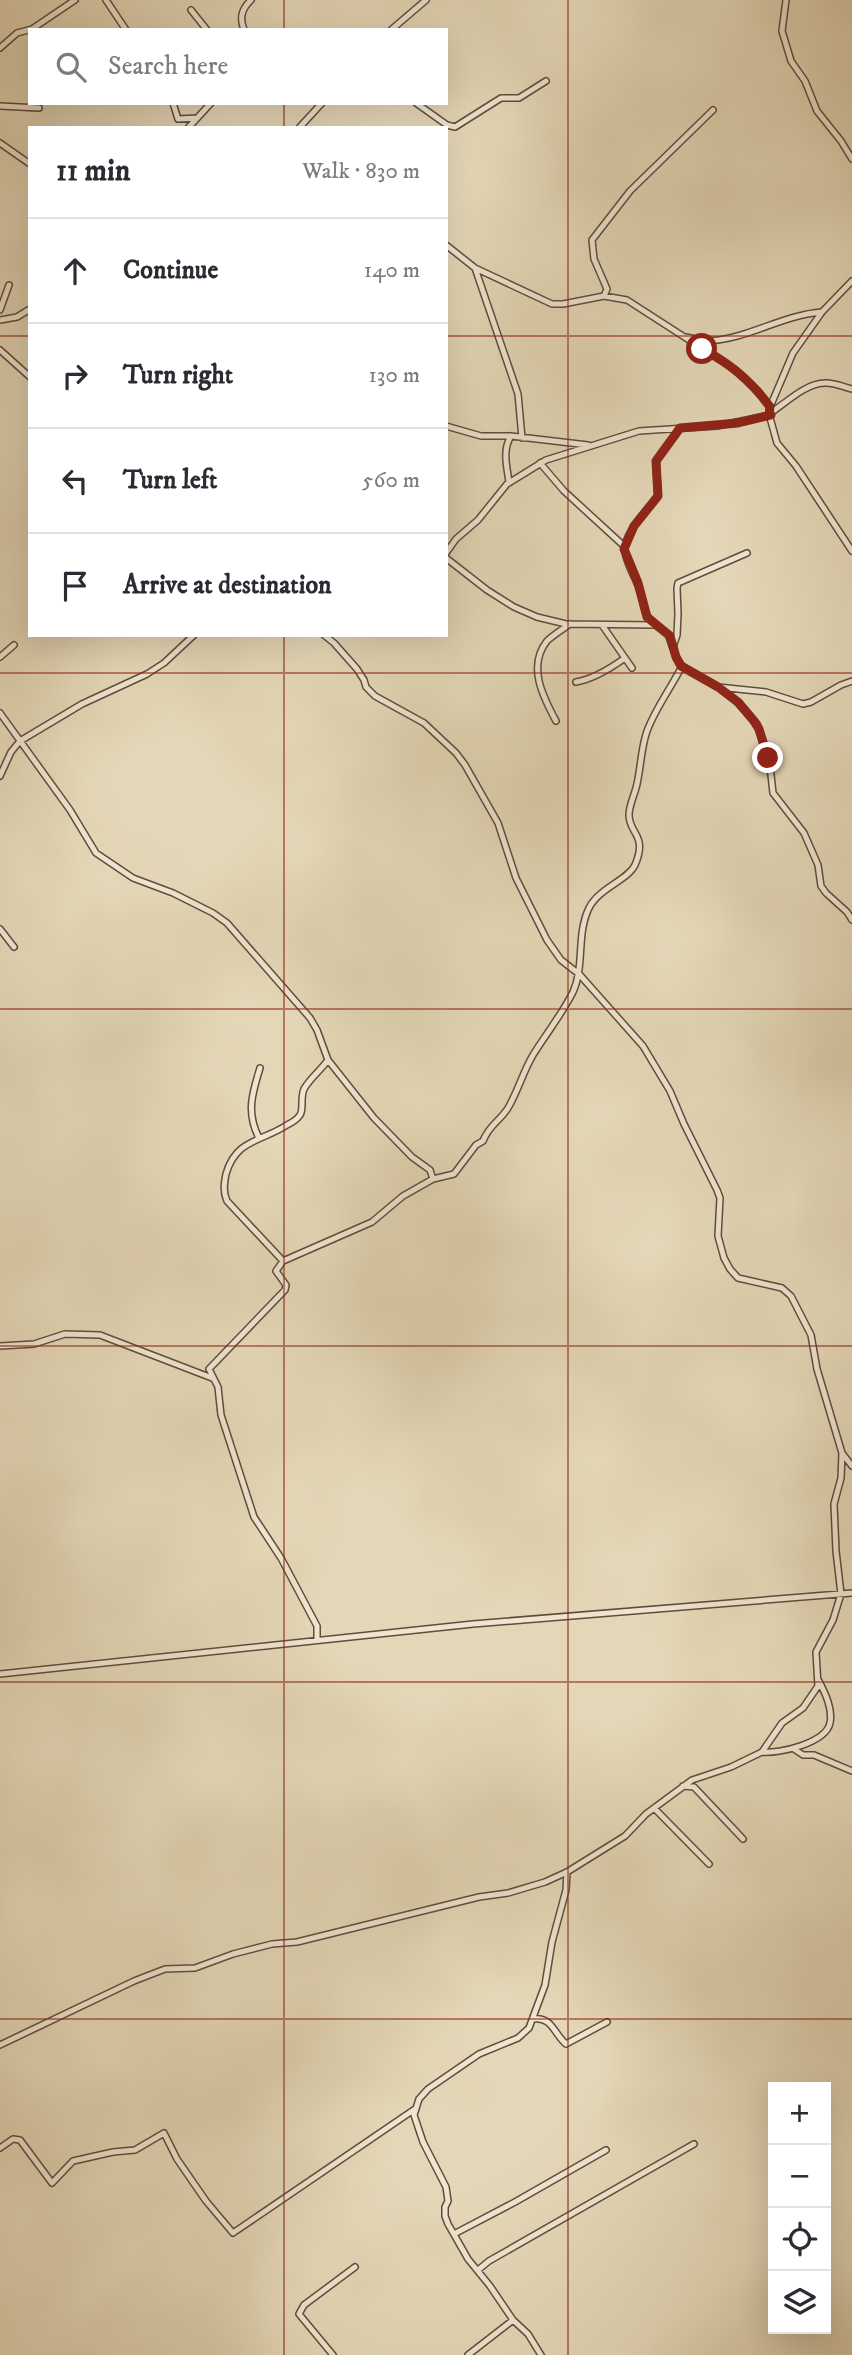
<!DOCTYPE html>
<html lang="en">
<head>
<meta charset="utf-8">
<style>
	:root { --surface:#fff; --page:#f7f7f7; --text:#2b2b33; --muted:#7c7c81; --line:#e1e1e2 }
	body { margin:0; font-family:"IM FELL DW Pica",serif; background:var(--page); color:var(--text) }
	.controls { position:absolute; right:21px; bottom:21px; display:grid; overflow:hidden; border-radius:0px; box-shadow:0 7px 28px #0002 }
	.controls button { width:63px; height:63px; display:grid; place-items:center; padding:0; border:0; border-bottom:2px solid var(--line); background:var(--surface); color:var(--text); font:35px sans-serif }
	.stop { position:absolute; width:21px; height:21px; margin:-16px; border:5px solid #8f2418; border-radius:50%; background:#fff }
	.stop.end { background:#8f2418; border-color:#fff; box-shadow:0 2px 7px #0008 }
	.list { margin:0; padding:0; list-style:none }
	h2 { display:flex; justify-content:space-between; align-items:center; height:91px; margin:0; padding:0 28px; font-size:30px }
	h2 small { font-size:23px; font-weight:400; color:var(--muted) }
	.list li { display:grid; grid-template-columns:46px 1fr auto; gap:21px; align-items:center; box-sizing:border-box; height:105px; padding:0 28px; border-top:2px solid var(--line) }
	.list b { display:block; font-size:26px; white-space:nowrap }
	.list em { font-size:23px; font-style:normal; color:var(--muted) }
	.icon { flex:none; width:38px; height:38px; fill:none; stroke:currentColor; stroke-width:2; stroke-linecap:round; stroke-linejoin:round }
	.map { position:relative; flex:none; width:852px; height:2355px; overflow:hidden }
	.search { position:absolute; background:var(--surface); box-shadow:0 7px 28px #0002; left:28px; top:28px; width:420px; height:77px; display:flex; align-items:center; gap:18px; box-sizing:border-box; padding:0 24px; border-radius:0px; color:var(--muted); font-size:26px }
	.panel { position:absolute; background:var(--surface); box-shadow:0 7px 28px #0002; left:28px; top:126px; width:420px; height:511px; border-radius:0px }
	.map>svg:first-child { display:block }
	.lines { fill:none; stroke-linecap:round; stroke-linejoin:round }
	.minor-casing { stroke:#614c3b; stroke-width:8 }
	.minor { stroke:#ede5d0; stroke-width:5 }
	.route { stroke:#8f2418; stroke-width:9 }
	.grid { fill:none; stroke:#8f2418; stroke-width:2; stroke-opacity:0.55 }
</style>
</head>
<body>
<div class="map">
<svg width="852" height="2355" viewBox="0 0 852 2355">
	<rect width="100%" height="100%" fill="#e4d7b7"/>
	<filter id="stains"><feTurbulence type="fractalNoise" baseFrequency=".00286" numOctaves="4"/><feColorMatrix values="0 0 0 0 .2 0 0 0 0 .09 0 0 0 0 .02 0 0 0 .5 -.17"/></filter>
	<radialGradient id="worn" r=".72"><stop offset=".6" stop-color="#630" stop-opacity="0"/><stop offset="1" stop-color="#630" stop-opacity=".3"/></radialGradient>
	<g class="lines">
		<defs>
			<path id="minor" d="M106,0L126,30
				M786,0L782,31L791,61L805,81L817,111L841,141L852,159
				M191,10L207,30
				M244,30C239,17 242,9 251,0
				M391,30L426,0
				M0,48L17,33L32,29L75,0
				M173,103L178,119L197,118
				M416,103L447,125L455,127L501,98H519L546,81
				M0,106L39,108
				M188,128L211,103
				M299,128L322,103
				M0,143L30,164
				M446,245L475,268L552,304H563L604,296L627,300L734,369L758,391L770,407L769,414L777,443L796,466L852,551
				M475,268L518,394L522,438
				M604,296L607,289L594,259L592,240L630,191L713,110
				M0,310L9,285
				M0,320L17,317L30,309
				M686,337C693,338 700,341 708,341C748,339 782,315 822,312
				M0,350L30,377
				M770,407L793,353L822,312L852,281
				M769,414C785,404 804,384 824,383C834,382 843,387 852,389
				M446,426L481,436H511L588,445
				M540,463L564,491L624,546
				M509,482C507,467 502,450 511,436
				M446,553L456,539L478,520L507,484L546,460L639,431L717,426L771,415
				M446,558L487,590L514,607L537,617L566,624L655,625L668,634L676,657L682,666L718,687L738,703L757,724L770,766L773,793L804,833L818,865L821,886L826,893L847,912L852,920
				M602,625L632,668
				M655,625C644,617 644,604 640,591C636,578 626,564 625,551C623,533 649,509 658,496L656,461L680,428
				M673,647L677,635L678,614L677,588L678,583L747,553
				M0,657L14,645
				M576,682C594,679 611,668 625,658
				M718,687L766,692L803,704L811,702L841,685L852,681
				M0,713L70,810L96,853L133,878L173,893L213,913L227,923L310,1018L317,1030L328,1060L374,1118L412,1157L430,1170L433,1179
				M556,721C543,697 527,666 547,641C553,635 563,629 570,624
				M0,776L11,752L20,741L82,704L147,674L164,663L194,635
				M0,929L14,947
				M259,1138C246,1113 252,1094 260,1068
				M283,1261L227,1201C223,1192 224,1184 226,1174C236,1139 261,1142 287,1125C291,1123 297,1120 300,1115C304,1109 300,1098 304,1089C310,1078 321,1070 328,1060
				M0,1346L34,1344L65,1334L100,1335L212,1378
				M842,1453L852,1466
				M317,1639V1626L281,1558L254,1517L221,1415L218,1387L209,1369L285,1290L286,1285L276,1271L283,1261L372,1222L403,1196L433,1179L454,1174L476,1145L483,1141C489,1125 500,1121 508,1108C518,1091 523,1072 533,1055C546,1034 562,1014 573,992C585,965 576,935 589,908C599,888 628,880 635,865C648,835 629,834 629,815C629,805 635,794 637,784C641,766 641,748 647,731C656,707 671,688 682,666
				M0,1674L473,1624L852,1593
				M794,1749L803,1755H814L852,1771
				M762,1752C779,1754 826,1743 830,1723C833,1709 825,1693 819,1681
				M683,1786L694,1787L743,1839
				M654,1808L709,1864
				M533,2019C552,2016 554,2034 566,2044L607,2022
				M0,2045L134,1981L165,1969L195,1968L233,1954L272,1944L297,1942L479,1897L508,1893L545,1882L567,1872L625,1836L646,1814L692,1780L731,1767L762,1752L782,1723L803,1708L818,1686L816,1652L833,1620L841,1594L836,1551L834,1504L841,1478L842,1453L817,1369L811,1335L791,1296L782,1288L738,1278L730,1269L724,1258L718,1236L720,1198L717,1190L684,1124L670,1091L643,1046L579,974L561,960L547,940L516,878L498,823L465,765L456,753L424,723L375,696L366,687L364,680L357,669L334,643L324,635
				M0,2148L13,2139L20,2140L52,2183L73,2161L113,2152L135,2150L164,2133L177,2159L206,2201L233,2233L415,2109
				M454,2234L515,2202L606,2150
				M478,2270L489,2261L694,2144
				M333,2355L299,2314L304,2305L355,2267
				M468,2355L513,2320
				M541,2355L528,2334L513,2320L490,2286L468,2259L448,2224L445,2216V2207L448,2201L446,2187L423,2142L414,2115L419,2099L428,2089L479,2054L518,2038L529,2028L545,1985L552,1942L566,1890L567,1872"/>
		</defs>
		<use href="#minor" class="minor-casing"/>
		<use href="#minor" class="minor"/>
	</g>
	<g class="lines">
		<path class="route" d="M702,349C730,363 752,382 770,407L769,414L771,415L738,423L680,428L656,461L658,496L634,526L624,549L638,583L647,617L670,636L676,657L681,666L718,687L738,702L754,721L759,729L768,758"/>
	</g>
	<path class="grid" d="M284,0V30M568,0V2355M284,103V128M0,336H30M446,336H852M284,635V2355M0,673H852M0,1009H852M0,1346H852M0,1682H852M0,2019H852"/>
	<rect width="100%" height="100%" filter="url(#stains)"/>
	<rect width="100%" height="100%" fill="url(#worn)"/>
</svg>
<div class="controls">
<button>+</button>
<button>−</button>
<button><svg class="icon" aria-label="locate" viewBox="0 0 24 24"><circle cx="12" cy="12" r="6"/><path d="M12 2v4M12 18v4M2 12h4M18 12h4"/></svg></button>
<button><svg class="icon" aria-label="layers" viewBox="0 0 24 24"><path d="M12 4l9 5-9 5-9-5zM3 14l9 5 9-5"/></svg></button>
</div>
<div class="stop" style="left:702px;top:349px"></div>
<div class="stop end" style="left:768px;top:758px"></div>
<div class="search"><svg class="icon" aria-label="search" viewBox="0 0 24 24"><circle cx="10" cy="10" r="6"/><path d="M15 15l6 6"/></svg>Search here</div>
<section class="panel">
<h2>11 min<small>Walk · 830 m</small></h2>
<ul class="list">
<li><svg class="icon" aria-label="ahead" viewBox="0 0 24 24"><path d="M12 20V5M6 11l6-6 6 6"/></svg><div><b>Continue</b></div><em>140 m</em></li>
<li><svg class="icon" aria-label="right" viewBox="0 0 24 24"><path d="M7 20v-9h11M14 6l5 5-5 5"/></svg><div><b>Turn right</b></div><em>130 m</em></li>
<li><svg class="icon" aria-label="left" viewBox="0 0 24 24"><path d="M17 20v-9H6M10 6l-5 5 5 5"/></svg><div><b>Turn left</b></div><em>560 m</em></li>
<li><svg class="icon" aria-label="arrive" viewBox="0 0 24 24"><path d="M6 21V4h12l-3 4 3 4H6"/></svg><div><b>Arrive at destination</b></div></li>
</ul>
</section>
</div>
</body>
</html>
